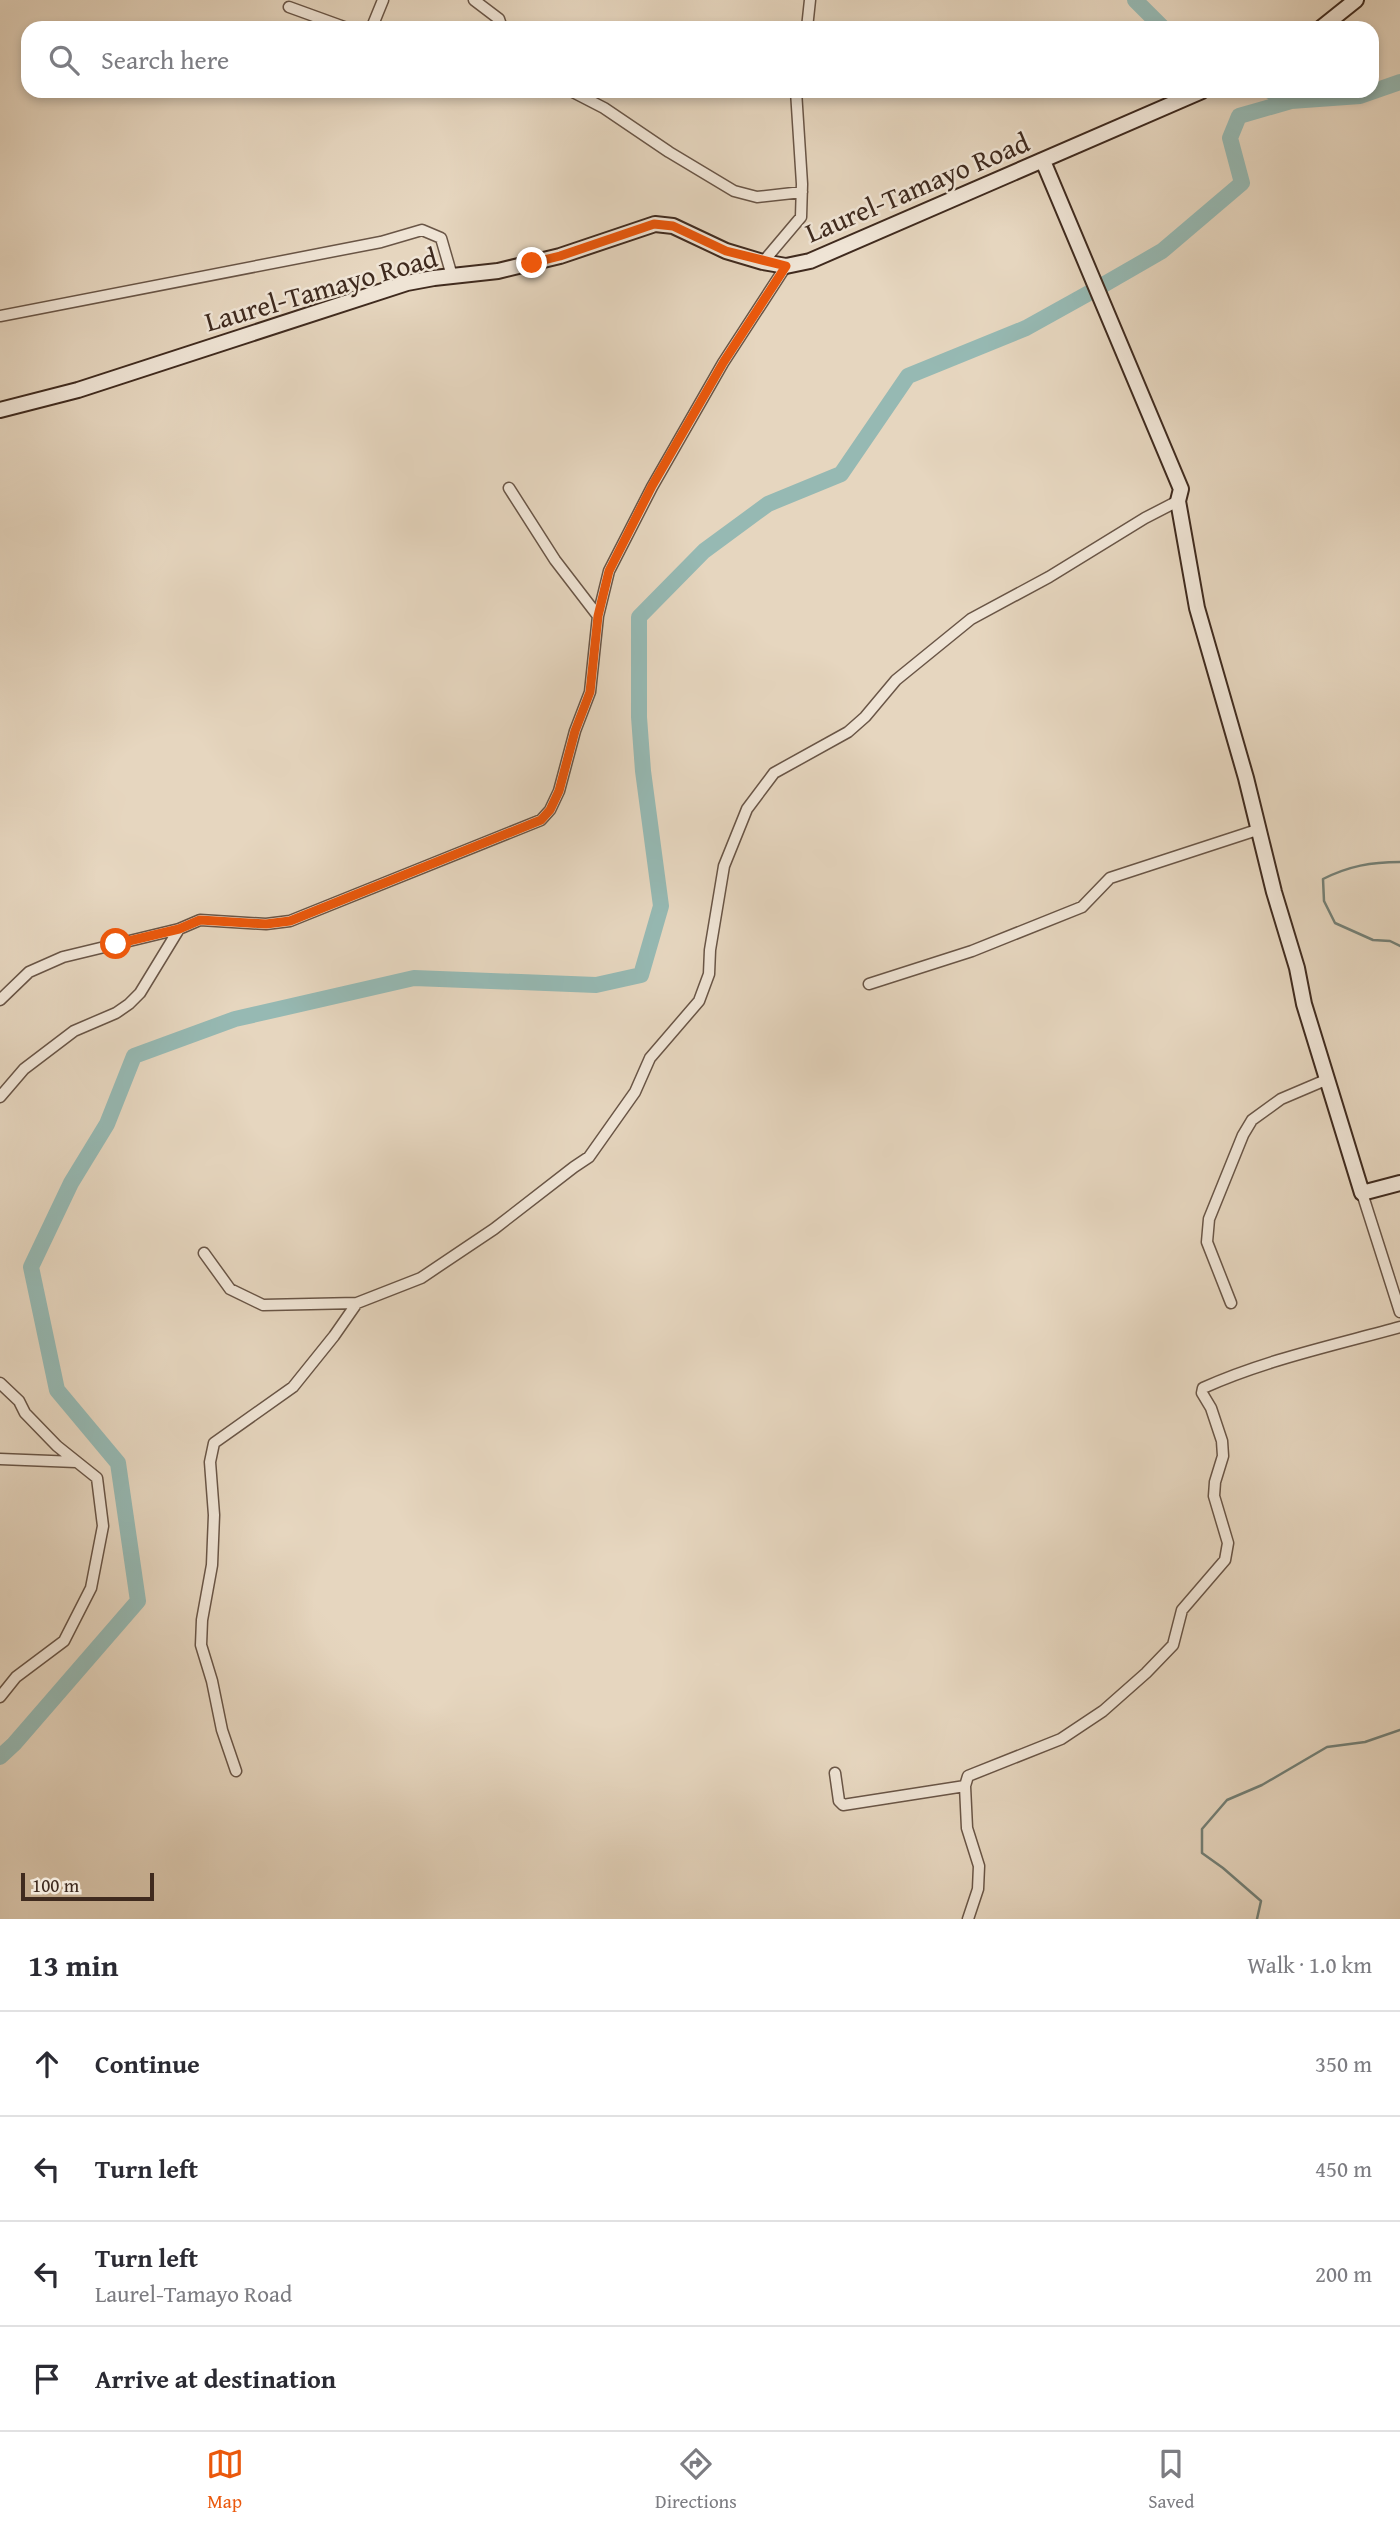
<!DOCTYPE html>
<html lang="en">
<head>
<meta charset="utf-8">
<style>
	:root { --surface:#fff; --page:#f2f2f3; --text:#2b2b33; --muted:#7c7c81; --line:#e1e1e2; --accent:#ea580c }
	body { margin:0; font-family:"Gentium Book Plus",serif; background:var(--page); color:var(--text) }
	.scale { position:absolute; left:21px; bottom:18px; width:133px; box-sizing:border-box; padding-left:7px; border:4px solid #3f2a1e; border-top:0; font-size:19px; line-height:24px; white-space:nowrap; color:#3f2a1e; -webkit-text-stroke:5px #efe4d5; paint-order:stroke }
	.stop { position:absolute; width:21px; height:21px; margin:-16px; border:5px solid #ea580c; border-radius:50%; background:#fff }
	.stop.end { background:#ea580c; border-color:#fff; box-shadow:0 2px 7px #0008 }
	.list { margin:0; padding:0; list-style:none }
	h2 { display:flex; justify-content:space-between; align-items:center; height:91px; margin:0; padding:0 28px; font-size:30px }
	h2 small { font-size:23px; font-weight:400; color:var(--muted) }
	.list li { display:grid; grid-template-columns:46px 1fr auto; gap:21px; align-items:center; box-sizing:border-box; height:105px; padding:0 28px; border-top:2px solid var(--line) }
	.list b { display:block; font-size:26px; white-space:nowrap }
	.list p { margin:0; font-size:23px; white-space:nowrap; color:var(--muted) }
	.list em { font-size:23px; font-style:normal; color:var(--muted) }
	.icon { flex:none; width:38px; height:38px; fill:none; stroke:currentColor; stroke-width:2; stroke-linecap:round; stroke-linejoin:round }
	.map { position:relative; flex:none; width:1400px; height:1919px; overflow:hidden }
	.search { position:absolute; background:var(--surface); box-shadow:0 4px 10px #0003; left:21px; right:21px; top:21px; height:77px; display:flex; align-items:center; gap:18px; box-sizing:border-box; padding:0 24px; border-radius:21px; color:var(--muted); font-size:26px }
	.sheet { height:511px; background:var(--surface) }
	nav { display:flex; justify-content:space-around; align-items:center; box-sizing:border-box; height:98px; border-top:2px solid var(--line); background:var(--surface); font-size:19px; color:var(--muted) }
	nav a { display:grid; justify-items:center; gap:4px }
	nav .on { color:var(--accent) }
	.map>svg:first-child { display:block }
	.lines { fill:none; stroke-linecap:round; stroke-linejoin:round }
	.stream { stroke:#738077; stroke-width:2.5 }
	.river { stroke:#96b9b3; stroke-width:16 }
	.street-casing { stroke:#695546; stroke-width:13 }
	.secondary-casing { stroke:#3f2a1e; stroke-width:18 }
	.street { stroke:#efe4d5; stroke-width:10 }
	.secondary { stroke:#efe4d5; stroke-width:14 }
	.route { stroke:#ea580c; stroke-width:9 }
	.labels { text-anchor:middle; stroke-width:5; stroke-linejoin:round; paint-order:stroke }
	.street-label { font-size:28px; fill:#3f2a1e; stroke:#efe4d5 }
</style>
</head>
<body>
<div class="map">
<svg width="1400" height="1919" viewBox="0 0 1400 1919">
	<rect width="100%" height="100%" fill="#e6d6bf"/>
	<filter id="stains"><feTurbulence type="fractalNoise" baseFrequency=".00286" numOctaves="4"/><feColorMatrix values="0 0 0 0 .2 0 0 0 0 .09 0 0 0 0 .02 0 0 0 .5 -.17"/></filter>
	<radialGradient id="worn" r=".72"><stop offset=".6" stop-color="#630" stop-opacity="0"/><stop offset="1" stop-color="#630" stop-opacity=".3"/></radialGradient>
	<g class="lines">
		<path class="stream" d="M1400,862C1371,862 1349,866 1323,879L1324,901L1335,923L1373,940L1390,941L1400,946
			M1257,1919L1261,1901L1223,1868L1202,1853V1829L1227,1800L1262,1785L1327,1747L1365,1742L1400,1730"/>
		<path class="river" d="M1135,0L1163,28
			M1270,91L1291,101L1360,96L1400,82
			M1103,285L1162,251L1242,183L1230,138L1239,116L1291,101
			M0,1757L14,1744L138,1601L118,1463L57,1390L31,1267L71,1183L107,1124L134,1056L235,1019L414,978L596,985L641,975L661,906L643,771L639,717V617L704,551L768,504L841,474L908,376L1026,328L1089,293"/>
		<defs>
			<path id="street" d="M474,0L499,19L502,28
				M289,7L347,28
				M369,28L372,27L383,0
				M807,28L810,0
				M571,91L604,108L669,152L734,191L757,197L802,192
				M763,262L801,217L802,184L796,91
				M0,316L381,242L422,230L441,238L452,276
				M509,488L555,560L598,616
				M869,984L972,951L1082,907L1110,878L1260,829
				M0,1000L29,972L63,957L179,929
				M0,1097L24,1069L74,1031L116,1013L129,1004L140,993L179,929L200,920L266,924L290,921L541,820L550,810L559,791L575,731L590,692L598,616L609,571L652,487L723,363L786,266
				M1362,1193L1400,1312
				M204,1253L230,1289L263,1305L357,1303L421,1278L494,1229L574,1167L589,1157L635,1092L650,1058L699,1001L709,974L710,950L724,866L747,809L774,773L848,732L865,717L896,680L971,619L1049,577L1145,518L1178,501
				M1231,1303L1207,1242L1209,1219L1243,1135L1252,1120L1281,1099L1328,1079
				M0,1383L19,1401L25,1413L57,1446L97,1478L103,1526L91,1588L64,1641L16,1677L0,1697
				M0,1459L76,1462
				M236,1771L222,1730L212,1681L201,1645L202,1620L212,1565L214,1515L210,1462L214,1443L293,1387L334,1336L357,1303
				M835,1773L839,1801L843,1805L965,1786
				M968,1919L978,1889L979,1866L967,1828L965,1786L968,1776L1061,1739L1103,1711L1146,1673L1173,1645L1182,1610L1225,1560L1228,1543L1214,1496L1215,1482L1223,1456L1222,1441L1211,1408L1202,1393L1203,1388C1265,1360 1335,1345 1400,1327"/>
			<path id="secondary" d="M1321,28L1356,0
				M1043,161L1181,489L1178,501L1197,608L1246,778L1274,892L1297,968L1304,1004L1362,1193L1400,1183
				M0,410L78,390L407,283L434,278L498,271L560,256L655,224L673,226L726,251L763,262L786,266L810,261L1202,91"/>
		</defs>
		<use href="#street" class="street-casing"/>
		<use href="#secondary" class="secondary-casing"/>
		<use href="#street" class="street"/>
		<use href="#secondary" class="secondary"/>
	</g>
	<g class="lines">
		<path class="route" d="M116,944L179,929L200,920L266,924L290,921L541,820L550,810L559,791L575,731L590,692L598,616L609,571L652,486L723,363L786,266L726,251L673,226L654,224L560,256L532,263"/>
	</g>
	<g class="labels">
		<g class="street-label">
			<text transform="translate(917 187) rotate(-23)" y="10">Laurel-Tamayo Road</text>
			<text transform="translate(321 289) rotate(-16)" y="10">Laurel-Tamayo Road</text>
		</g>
	</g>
	<rect width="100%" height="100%" filter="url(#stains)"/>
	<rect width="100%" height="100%" fill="url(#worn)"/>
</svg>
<div class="scale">100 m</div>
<div class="stop" style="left:116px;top:944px"></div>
<div class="stop end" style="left:532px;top:263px"></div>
<div class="search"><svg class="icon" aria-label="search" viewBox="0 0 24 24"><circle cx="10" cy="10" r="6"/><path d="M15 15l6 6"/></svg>Search here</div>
</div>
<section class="sheet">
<h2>13 min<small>Walk · 1.0 km</small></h2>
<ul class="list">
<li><svg class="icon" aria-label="ahead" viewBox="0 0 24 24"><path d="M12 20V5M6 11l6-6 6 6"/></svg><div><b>Continue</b></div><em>350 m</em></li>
<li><svg class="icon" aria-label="left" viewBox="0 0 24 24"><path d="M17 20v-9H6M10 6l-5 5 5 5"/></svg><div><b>Turn left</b></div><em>450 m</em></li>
<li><svg class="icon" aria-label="left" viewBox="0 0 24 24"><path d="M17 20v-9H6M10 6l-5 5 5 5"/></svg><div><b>Turn left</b><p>Laurel-Tamayo Road</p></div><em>200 m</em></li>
<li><svg class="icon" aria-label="arrive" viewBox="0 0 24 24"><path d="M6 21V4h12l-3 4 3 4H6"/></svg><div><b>Arrive at destination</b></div></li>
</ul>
</section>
<nav>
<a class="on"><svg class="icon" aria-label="map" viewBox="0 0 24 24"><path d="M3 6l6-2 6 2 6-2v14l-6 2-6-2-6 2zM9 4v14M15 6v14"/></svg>Map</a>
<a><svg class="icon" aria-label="directions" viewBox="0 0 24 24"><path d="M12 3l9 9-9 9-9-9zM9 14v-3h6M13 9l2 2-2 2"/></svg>Directions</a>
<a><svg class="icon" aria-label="saved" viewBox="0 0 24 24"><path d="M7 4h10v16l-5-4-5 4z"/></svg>Saved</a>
</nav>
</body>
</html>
